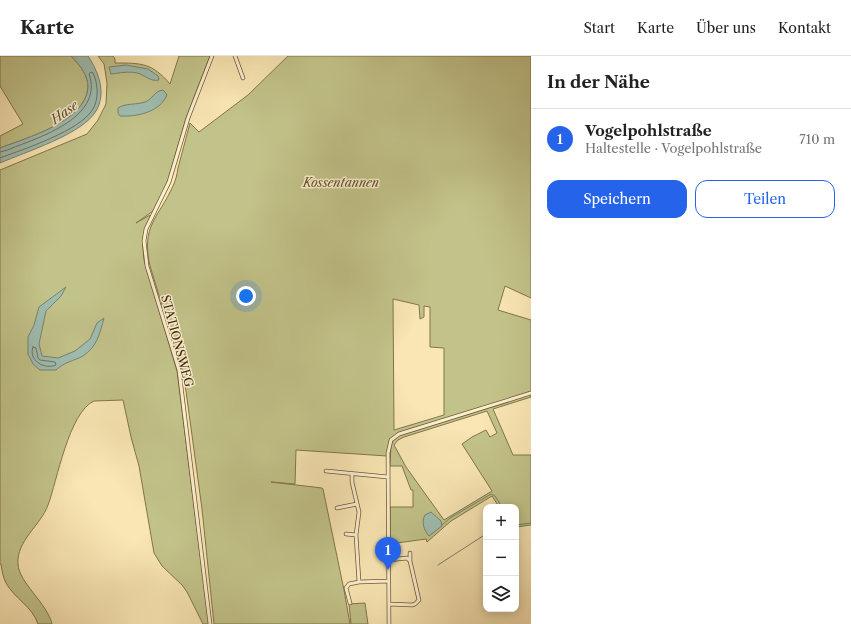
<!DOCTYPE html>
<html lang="de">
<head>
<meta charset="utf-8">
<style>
	:root { --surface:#fff; --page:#f2f2f2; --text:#222; --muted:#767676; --line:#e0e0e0; --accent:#2563eb }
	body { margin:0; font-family:"Libre Caslon Text",serif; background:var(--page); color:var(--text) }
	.controls { position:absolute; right:12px; bottom:12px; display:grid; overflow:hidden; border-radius:8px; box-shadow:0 2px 10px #0003 }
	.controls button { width:36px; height:36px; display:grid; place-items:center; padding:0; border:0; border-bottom:1px solid var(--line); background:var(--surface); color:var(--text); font:20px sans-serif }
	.you { position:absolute; left:246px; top:240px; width:14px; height:14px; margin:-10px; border:3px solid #fff; border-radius:50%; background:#1a73e8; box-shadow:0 0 0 6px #1a73e833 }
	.badge { display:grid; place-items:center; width:26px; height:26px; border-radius:50%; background:var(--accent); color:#fff; font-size:13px; font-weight:700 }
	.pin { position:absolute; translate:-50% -33px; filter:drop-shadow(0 1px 2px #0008) }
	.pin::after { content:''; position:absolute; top:21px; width:14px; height:12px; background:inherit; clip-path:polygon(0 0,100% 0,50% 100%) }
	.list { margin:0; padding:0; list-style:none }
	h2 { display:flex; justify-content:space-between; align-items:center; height:52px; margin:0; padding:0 16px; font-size:17px }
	h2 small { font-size:13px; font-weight:400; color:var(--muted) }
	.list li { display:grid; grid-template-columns:26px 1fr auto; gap:12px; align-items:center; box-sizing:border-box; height:60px; padding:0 16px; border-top:1px solid var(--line) }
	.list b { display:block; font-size:15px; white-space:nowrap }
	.list p { margin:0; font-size:13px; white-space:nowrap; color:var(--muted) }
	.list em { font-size:13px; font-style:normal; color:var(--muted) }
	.actions { display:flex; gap:8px; padding:12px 16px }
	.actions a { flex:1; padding:9px 0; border:1px solid var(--accent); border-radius:12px; text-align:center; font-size:14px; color:var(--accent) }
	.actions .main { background:var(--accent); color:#fff }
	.icon { flex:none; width:22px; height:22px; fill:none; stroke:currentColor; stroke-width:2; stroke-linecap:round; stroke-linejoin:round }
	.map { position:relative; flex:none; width:531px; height:568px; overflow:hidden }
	header { display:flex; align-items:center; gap:24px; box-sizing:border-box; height:56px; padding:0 20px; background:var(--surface); border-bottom:1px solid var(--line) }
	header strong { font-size:19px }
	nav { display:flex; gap:22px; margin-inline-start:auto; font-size:14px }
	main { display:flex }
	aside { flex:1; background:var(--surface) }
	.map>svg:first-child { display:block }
	.green { fill:#c2c38a; stroke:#82764a; fill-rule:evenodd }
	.water { fill:#9fbeb3; stroke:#798270 }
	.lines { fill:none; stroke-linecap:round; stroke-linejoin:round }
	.shore { stroke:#70745f; stroke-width:1 }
	.stream { stroke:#798270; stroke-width:1 }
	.minor-casing { stroke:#6f5835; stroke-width:4.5 }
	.minor { stroke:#fbefce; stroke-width:3 }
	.labels { text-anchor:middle; stroke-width:3; stroke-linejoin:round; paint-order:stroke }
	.park-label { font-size:12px; font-style:italic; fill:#61502b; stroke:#fbefce }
	.street-label { font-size:12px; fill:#41290b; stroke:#fbefce }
	.water-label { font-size:13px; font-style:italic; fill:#584e35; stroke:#fbefce }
</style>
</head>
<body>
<header>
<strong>Karte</strong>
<nav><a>Start</a><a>Karte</a><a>Über uns</a><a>Kontakt</a></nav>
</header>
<main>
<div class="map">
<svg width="531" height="568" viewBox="0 0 531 568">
	<rect width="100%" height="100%" fill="#f9e6b4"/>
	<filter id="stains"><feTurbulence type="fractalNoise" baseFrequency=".005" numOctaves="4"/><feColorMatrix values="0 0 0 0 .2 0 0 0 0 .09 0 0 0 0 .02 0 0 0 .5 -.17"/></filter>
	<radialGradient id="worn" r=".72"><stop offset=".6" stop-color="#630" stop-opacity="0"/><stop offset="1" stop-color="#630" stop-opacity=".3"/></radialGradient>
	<path class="green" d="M0,0H71C79,8 89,20 88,32C85,66 26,82 0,92V80L23,68L0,30Z
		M98,0H113L115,3V7C142,7 152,7 170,28L179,0H210L186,62L168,124L157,150L153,155L136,167L150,159V161C142,177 142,186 144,204L177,315L209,568H203L187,536L182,529L162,510L154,497L139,410L131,381L123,344L94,345C69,356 57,425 48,449C41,469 16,485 18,508C19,527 47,547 52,568H38C32,550 15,543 6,527C3,521 2,515 1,508H0V114L87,78L98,64L106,48L107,27L104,8Z
		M288,0H531V242L505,230L498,254L531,264V336L399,377C389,383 388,389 387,400L296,394L295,428L271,426L322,432L323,433L344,534L350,568H214L202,453L186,335L182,314L150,210C141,169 158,163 173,130C176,124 177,118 178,112C182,97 186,82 190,67L199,76L248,39ZM393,243L419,249L420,263L424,261V250L430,251V291L444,292V359L394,374Z
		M531,338V341L493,353L513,399H531V469L516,471V451H499L492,440L451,465L427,486L426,483L390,488V451H413V434H411L402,410H390L391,389L395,381ZM487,355L497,377L490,381L486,374L472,381L462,388L492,435L444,464L406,411L394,389L398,384L404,381Z
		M365,547L368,568H351L349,548Z"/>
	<path class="water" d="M71,0H88C98,15 107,37 96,55C83,78 25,96 0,107V92C26,82 85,66 88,32C89,20 79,8 71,0Z
		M126,9L148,13L158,20L159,24C150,26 145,19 137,17C128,15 120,17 111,18L109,11Z
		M163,34L165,36L167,39C160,56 137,61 120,60L118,57V52C125,47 136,49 145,46C153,43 154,35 163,34Z
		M66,231L61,240L46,255L39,288L42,300L58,302L75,295L90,283L97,267L104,262C100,277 97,291 83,300C74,305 64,306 56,314H40L33,308L28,298V281L34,269L39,251Z
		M431,456L441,465L442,470L429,480C424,475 421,465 425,459Z"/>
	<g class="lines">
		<path class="shore" d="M0,96C7,95 14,91 20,89C49,78 103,58 89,18L91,16L93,17C98,27 99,43 93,53C80,75 24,93 0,102
			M33,291L36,292L38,302L40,304L55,306L56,309C44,314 28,304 33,291Z"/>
		<path class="stream" d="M442,469L450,462L491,438L495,440L502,451
			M516,469L531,467
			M438,509L486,478"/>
		<defs>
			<path id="minor" d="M235,0L243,22
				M326,415L388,421
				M352,418V426L359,456L356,479L359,526
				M337,452L357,448
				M346,478L356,479
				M388,504L407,502L410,505L419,544L415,548L412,549L389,548
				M410,505V497
				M350,547L346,532L349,528L359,526L388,525
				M210,568L179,314L147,210L144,185L146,173L169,126L188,62L212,0
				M389,568L388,397L391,384L399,378L531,337"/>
		</defs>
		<use href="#minor" class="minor-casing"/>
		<use href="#minor" class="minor"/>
	</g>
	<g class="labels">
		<g class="park-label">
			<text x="341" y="131">Kossentannen</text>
		</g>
		<g class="street-label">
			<text transform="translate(177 285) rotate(75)" y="4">STATIONSWEG</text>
		</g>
		<g class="water-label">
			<text transform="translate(64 56) rotate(-36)" y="5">Hase</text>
		</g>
	</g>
	<rect width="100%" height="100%" filter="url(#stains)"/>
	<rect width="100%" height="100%" fill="url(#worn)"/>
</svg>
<div class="controls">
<button>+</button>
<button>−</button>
<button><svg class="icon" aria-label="layers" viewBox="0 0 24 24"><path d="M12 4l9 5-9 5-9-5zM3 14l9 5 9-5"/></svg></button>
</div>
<div class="you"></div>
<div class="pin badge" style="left:388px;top:514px">1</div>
</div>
<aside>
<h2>In der Nähe<small></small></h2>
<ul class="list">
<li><span class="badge">1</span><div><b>Vogelpohlstraße</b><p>Haltestelle · Vogelpohlstraße</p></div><em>710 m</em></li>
</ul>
<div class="actions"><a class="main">Speichern</a><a>Teilen</a></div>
</aside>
</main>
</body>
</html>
